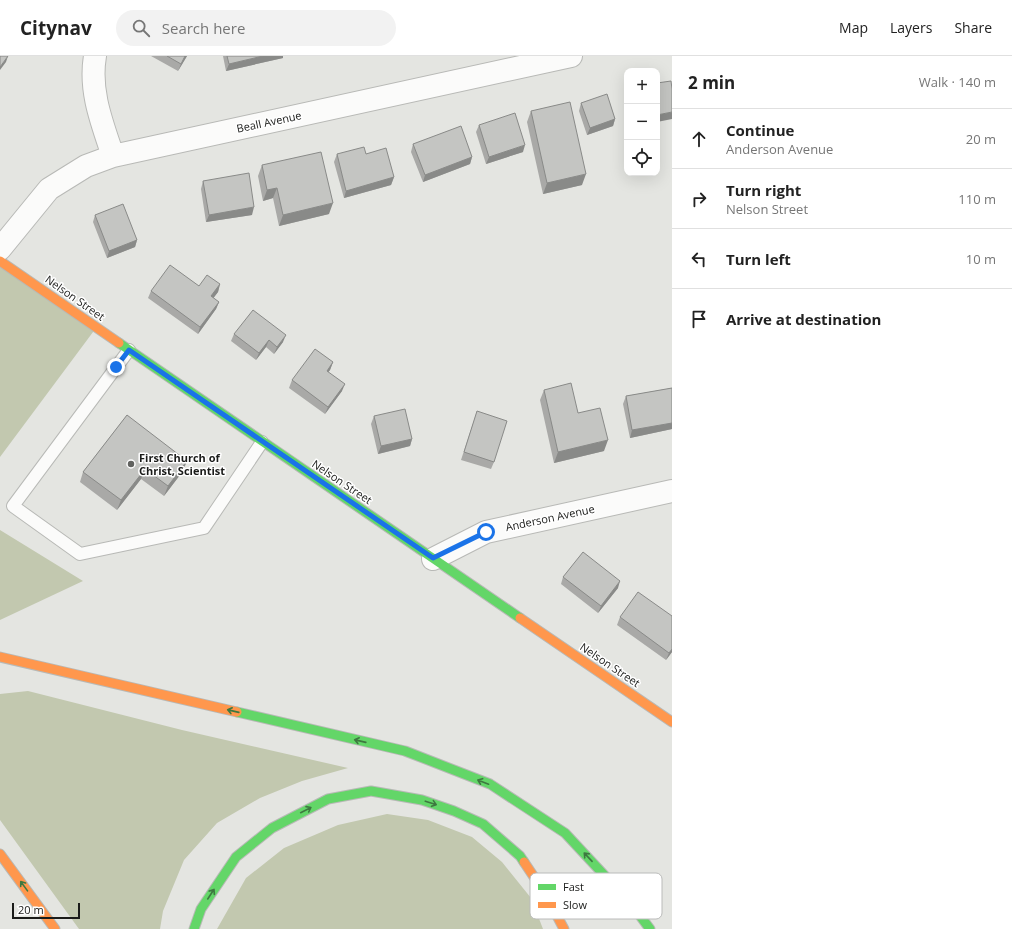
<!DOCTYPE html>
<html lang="en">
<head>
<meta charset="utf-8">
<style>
	:root { --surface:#fff; --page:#f2f2f2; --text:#222; --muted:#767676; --line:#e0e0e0 }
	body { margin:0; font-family:"Open Sans",sans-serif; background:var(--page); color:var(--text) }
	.controls { position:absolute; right:12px; top:12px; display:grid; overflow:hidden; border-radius:8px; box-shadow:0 4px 16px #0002 }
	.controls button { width:36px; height:36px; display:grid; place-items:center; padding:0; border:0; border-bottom:1px solid var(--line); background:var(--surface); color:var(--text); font:20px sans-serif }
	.scale { position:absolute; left:12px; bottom:10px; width:68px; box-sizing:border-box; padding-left:4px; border:2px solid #1a1b19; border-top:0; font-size:11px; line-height:14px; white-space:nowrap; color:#1a1b19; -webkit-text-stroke:3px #fff; paint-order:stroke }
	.stop { position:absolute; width:12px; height:12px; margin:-9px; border:3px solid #1a73e8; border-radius:50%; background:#fff }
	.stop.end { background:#1a73e8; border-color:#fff; box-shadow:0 1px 4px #0008 }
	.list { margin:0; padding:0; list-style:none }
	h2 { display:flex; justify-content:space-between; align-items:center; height:52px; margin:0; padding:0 16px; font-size:17px }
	h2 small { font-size:13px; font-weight:400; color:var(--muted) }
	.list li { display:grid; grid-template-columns:26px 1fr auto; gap:12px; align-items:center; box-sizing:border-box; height:60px; padding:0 16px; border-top:1px solid var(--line) }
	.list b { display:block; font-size:15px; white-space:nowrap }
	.list p { margin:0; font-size:13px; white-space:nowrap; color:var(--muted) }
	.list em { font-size:13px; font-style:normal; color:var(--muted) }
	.icon { flex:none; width:22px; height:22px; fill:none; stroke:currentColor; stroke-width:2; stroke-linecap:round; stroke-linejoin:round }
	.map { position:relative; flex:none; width:672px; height:873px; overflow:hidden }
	header { display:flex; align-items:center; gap:24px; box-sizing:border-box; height:56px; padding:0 20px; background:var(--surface); border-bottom:1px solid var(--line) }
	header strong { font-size:19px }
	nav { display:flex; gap:22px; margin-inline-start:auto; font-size:14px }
	.search { width:280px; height:36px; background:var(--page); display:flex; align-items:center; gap:10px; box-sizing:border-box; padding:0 14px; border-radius:22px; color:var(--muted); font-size:15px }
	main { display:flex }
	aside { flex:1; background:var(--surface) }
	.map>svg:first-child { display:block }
	.forest { fill:#c2c8af }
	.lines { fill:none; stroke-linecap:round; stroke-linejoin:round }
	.lane-casing { stroke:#b8b9b6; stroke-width:14 }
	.street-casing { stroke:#b8b9b6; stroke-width:24 }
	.fast-casing { stroke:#b8b9b6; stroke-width:11 }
	.slow-casing { stroke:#b8b9b6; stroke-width:11 }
	.lane { stroke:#fbfbfa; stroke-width:12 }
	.street { stroke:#fbfbfa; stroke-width:22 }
	.fast { stroke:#63d668; stroke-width:9 }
	.slow { stroke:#ff974d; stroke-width:9 }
	.wall { fill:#a9a9a7 }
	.shaded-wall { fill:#898a88 }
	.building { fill:#c4c5c2; stroke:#898a88 }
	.oneway { stroke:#3e7840 }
	.route { stroke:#1a73e8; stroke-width:5 }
	.poi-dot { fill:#61625f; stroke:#fff; stroke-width:1.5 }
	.labels { text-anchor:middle; stroke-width:3; stroke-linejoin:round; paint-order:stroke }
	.street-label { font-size:11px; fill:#1a1b19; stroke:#fff }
	.poi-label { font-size:11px; font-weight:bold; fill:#1a1b19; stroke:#fff; text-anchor:start }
	.key { fill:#fff; stroke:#babbba; stroke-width:1 }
	.key-label { font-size:11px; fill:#1a1b19 }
</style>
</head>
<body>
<header>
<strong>Citynav</strong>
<div class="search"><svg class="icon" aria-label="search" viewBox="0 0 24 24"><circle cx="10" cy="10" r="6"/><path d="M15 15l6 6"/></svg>Search here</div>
<nav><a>Map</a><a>Layers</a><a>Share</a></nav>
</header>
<main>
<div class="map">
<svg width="672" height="873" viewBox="0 0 672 873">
	<rect width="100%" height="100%" fill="#e4e5e1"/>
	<path class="forest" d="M0,205L96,272L0,401Z
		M0,474L83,525L0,564Z
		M28,635L182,674L348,712L302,725L260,742L217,767L184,804L163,855L160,873H79L0,764V638Z
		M387,758L428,764L472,781L502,806L531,842L543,873H217L246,822L284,792L338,769Z"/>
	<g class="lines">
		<defs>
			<path id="lane" d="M129,294L13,450L80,498L204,472L262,386"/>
			<path id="street" d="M95,0C89,35 102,67 113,100
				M0,193L49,133L86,110L113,100L571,0
				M433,503L486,476L672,435"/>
			<path id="fast" d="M119,287L520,562
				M237,656L405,695L490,728L565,777L632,849L650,873
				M194,873L201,853L236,801L272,772L328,743L371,735L422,744L454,755L483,768L520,800L524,806"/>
			<path id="slow" d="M0,205L119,287
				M520,562L672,666
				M0,601L237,656
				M0,798L55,873
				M524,806L546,839L564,873"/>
		</defs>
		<use href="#lane" class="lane-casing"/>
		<use href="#street" class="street-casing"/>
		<use href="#fast" class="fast-casing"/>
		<use href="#slow" class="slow-casing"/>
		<use href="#lane" class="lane"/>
		<use href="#street" class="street"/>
		<use href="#fast" class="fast"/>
		<use href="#slow" class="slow"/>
	</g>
	<path class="wall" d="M151,0H187L178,15Z
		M223,0H283V2L226,15Z
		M581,47L615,63L613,70L587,79L579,55Z
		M531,55L582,129L543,138L527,66Z
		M479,69L523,96L486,108L476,76Z
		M413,88L472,101L470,108L423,126L411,96Z
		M337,98H366L394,121L391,129L344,142L334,106Z
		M262,109L329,158L279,170L273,142L263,145L258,120Z
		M203,125L252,159L206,166L201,133Z
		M95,159L137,184L135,191L107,202L93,166Z
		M220,228L218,236L213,242L219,246L216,253L198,278L148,242L151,235Z
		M234,278L283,286L274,298L266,291L256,304L231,285Z
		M333,306L330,314L328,316L342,335L325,358L289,332L292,324Z
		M672,332V373L630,382L623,348L626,340Z
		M544,334L578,357L604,395L554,407L540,344Z
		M477,355L494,406L491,413L461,404Z
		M127,359L183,415L164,440L141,423L117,454L80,426L83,416Z
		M374,360L412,383L410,390L378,398L371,368Z
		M563,521L618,532L598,557L561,528Z
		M620,561L672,596L666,604L617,569Z"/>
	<path class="shaded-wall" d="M8,0L6,6L0,14V11Z
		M185,0H187L178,15L181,8Z
		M263,0H283V2L226,15L229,8Z
		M672,56V63L657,66V59Z
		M615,63L613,70L587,79L590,72Z
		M525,89L523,96L486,108L489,101Z
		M472,101L470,108L423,126L425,119Z
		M586,118L582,129L543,138L547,127Z
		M394,121L391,129L344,142L346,135Z
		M277,132L273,142L263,145L267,134Z
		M333,147L329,158L279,170L283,159Z
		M254,151L252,159L206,166L209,159Z
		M137,184L135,191L107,202L109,195Z
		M220,228L218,236L209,248L211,240Z
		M219,246L216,253L198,278L200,271Z
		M286,279L283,286L274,298L277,291Z
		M269,284L266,291L256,304L259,297Z
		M333,306L330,314L324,322L327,315Z
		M345,328L342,335L325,358L328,351Z
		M672,367V373L630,382L632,374Z
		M412,383L410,390L378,398L381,390Z
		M608,384L604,395L554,407L558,396Z
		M187,405L183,415L164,440L168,430Z
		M145,413L141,423L117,454L121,444Z
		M620,525L618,532L598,557L601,550Z
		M672,593V596L666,604L669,597Z"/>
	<path class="building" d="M0,0H8L0,11Z
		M167,0H185L181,8Z
		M227,0H263L229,8Z
		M671,25L672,33V56L657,59V27Z
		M607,38L615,63L590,72L581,47Z
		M570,46L586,118L547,127L531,55Z
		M515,57L525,89L489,101L479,69Z
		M461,70L472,101L425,119L413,88Z
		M364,91L366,98L386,92L394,121L346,135L337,98Z
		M321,96L333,147L283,159L277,132L267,134L262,109Z
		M249,117L254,151L209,159L203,125Z
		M123,148L137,184L109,195L95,159Z
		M170,209L199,230L207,219L220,228L211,240L219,246L200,271L151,235Z
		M253,254L286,279L277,291L269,284L259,297L234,278Z
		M315,293L333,306L327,315L345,328L328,351L292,324Z
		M571,327L578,357L600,352L608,384L558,396L544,334Z
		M672,332V367L632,374L626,340Z
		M405,353L412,383L381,390L374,360Z
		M477,355L507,365L494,406L464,396Z
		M127,359L187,405L168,430L145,413L121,444L83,416Z
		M583,496L620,525L601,550L563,521Z
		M638,536L672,560V593L669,597L620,561Z"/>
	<defs><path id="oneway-shaft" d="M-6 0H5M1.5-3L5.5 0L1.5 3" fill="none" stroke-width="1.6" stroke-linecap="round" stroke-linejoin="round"/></defs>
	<g class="oneway">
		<use href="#oneway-shaft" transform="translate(233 655) rotate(-167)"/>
		<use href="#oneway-shaft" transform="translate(360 685) rotate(-167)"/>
		<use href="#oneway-shaft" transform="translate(483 726) rotate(-159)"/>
		<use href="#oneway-shaft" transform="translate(431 747) rotate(18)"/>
		<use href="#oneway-shaft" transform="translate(306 754) rotate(-27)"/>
		<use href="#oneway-shaft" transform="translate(588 801) rotate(-133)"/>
		<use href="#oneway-shaft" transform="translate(24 830) rotate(-126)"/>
		<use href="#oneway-shaft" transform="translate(211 838) rotate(-57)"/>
	</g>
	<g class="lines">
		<path class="route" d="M116,311L129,294L433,502L486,476"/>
	</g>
	<circle class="poi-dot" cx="131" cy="408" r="4"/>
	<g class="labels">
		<g class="street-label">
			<text transform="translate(269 66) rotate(-12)" y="4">Beall Avenue</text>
			<text transform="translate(75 242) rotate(35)" y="4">Nelson Street</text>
			<text transform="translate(342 426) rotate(34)" y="4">Nelson Street</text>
			<text transform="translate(550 462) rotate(-12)" y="4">Anderson Avenue</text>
			<text transform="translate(610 609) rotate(34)" y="4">Nelson Street</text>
		</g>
		<g class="poi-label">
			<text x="139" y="406">First Church of<tspan x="139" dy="13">Christ, Scientist</tspan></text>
		</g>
	</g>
	<rect x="530" y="817" width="132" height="46" rx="6" class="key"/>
	<rect x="538" y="828" width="18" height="6" fill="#63d668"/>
	<rect x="538" y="846" width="18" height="6" fill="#ff974d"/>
	<g class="key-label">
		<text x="563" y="835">Fast</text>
		<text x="563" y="853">Slow</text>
	</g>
</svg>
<div class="controls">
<button>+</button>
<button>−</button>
<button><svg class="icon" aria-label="locate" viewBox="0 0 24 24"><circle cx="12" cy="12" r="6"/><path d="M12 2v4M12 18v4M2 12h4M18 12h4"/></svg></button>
</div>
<div class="scale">20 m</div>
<div class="stop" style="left:486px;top:476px"></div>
<div class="stop end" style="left:116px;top:311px"></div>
</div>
<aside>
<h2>2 min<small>Walk · 140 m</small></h2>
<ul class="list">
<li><svg class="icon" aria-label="ahead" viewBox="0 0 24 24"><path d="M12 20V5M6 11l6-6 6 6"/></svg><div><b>Continue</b><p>Anderson Avenue</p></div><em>20 m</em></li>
<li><svg class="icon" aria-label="right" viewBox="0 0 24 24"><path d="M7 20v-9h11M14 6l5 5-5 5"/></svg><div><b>Turn right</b><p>Nelson Street</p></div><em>110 m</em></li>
<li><svg class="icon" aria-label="left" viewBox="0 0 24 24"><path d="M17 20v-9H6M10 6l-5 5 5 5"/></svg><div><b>Turn left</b></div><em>10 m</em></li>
<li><svg class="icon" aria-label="arrive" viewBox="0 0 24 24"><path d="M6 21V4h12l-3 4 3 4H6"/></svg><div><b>Arrive at destination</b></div></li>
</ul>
</aside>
</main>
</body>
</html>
